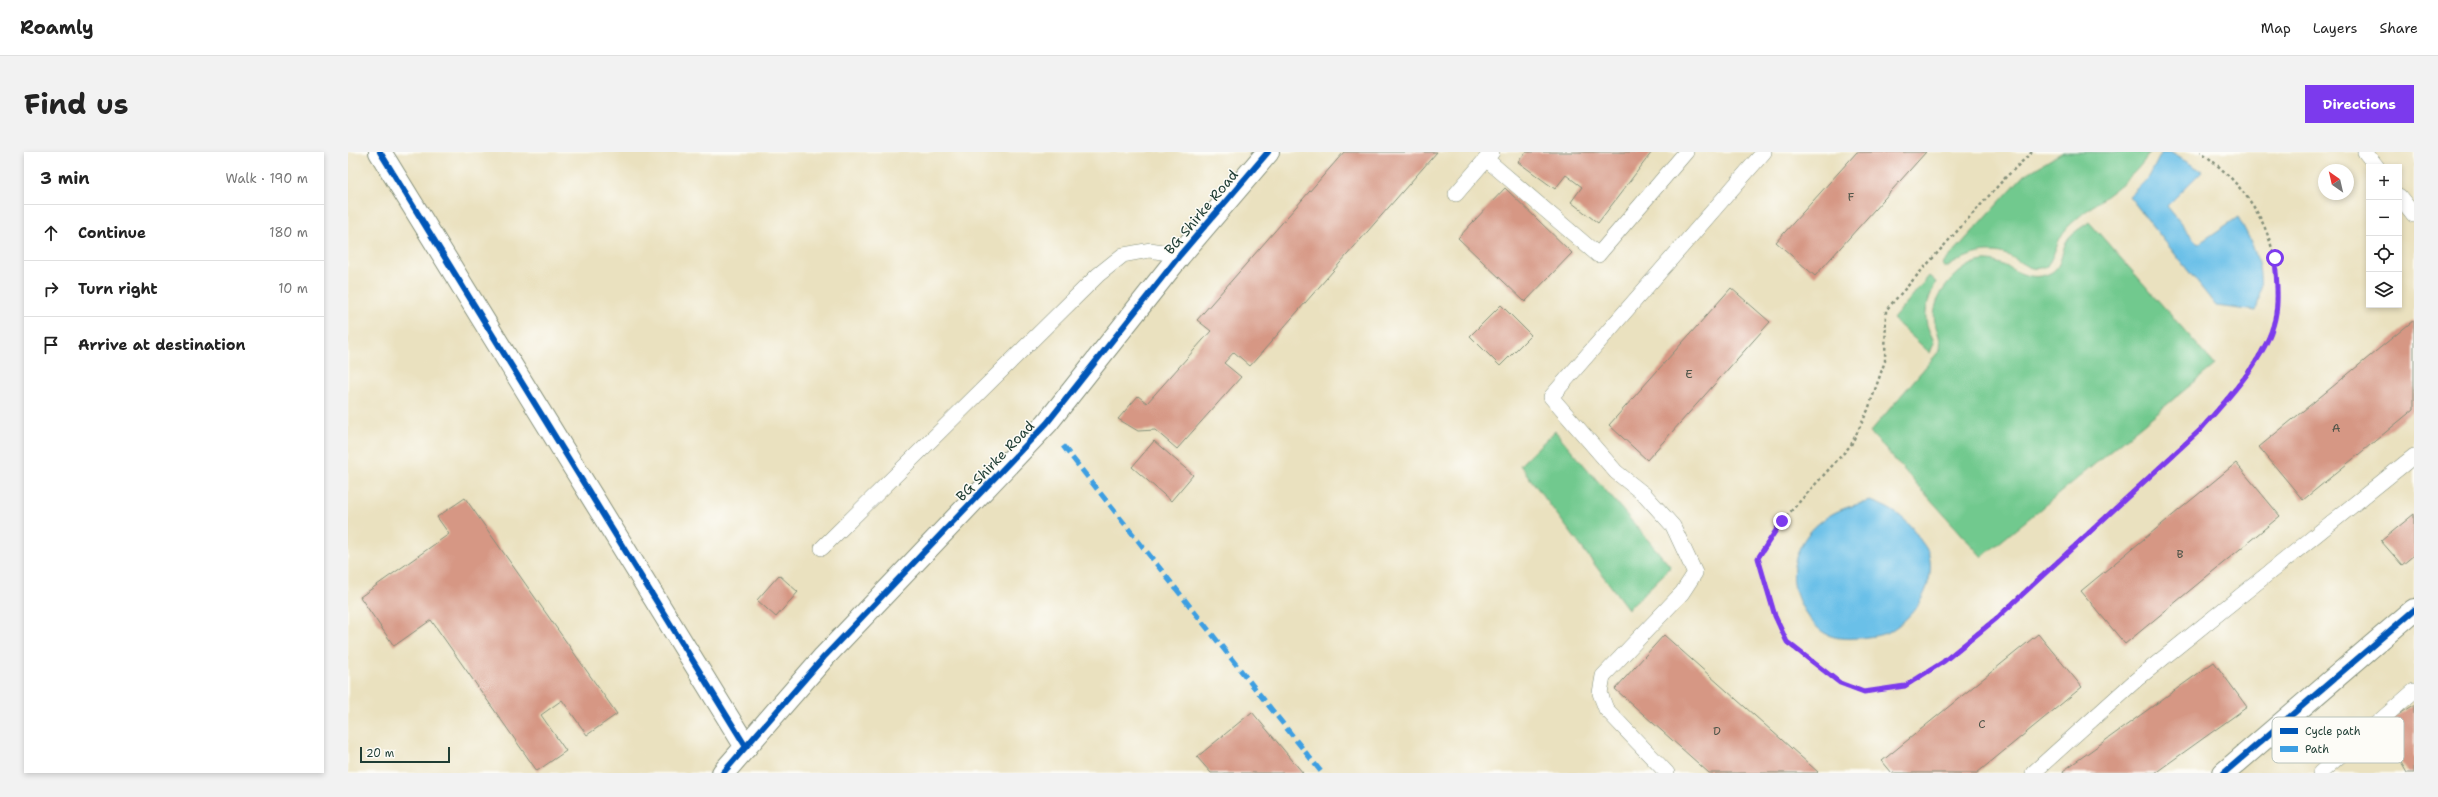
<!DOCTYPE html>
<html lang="en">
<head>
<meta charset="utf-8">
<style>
	:root { --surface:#fff; --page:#f2f2f2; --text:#222; --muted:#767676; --line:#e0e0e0; --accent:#7c3aed }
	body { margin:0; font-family:"Shantell Sans",sans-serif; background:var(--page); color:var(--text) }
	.controls { position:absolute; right:12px; top:12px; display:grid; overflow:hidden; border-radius:0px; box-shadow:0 2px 6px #0003 }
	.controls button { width:36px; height:36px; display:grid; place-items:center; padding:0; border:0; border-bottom:1px solid var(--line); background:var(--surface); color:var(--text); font:20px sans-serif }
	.compass { position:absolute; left:1970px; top:12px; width:36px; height:36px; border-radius:50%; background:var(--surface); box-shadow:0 2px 6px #0003; rotate:326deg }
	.scale { position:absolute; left:12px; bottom:10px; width:90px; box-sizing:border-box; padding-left:4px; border:2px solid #1f3d34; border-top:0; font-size:11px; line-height:14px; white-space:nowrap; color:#1f3d34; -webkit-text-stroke:3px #fdfcf7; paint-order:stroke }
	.stop { position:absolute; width:12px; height:12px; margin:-9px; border:3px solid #7c3aed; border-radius:50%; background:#fff }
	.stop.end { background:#7c3aed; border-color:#fff; box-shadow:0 1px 4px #0008 }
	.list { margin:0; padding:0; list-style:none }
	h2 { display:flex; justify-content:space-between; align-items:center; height:52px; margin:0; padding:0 16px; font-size:17px }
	h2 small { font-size:13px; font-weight:400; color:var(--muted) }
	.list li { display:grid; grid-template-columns:26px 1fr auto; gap:12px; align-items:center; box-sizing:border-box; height:56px; padding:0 16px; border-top:1px solid var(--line) }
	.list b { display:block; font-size:15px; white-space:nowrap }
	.list em { font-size:13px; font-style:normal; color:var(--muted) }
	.icon { flex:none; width:22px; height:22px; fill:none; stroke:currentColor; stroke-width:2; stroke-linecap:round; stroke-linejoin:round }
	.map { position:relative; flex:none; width:2066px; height:621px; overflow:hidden; border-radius:0px }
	header { display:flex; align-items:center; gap:24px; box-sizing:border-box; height:56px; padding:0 20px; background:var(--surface); border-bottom:1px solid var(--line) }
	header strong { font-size:19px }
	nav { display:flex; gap:22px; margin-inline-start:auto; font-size:14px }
	.intro { display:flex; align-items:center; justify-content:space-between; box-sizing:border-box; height:96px; padding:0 24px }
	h1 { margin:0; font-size:28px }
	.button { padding:10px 18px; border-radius:0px; background:var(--accent); color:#fff; font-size:14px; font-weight:700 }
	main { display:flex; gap:24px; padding:0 24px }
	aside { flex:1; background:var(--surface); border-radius:0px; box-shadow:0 2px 6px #0003 }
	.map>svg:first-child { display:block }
	.green { fill:#71c98e; stroke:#488361 }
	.water { fill:#6bc0e8; stroke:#457e8e }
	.building { fill:#d69784 }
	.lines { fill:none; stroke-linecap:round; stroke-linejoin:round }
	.service-casing { stroke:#848f7a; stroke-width:16 }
	.minor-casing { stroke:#848f7a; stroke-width:24 }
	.tertiary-casing { stroke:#848f7a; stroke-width:24 }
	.path { stroke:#848f7a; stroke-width:2.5; stroke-dasharray:3 3; stroke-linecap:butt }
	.service { stroke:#fff; stroke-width:15 }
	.minor { stroke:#fff; stroke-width:22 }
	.tertiary { stroke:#fff; stroke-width:22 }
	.quiet { stroke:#3c9ee2; stroke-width:5; stroke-dasharray:10 5; stroke-linecap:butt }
	.cycleway-casing { stroke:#fdfcf7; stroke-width:8 }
	.cycleway { stroke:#0057b8; stroke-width:6 }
	.route { stroke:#7c3aed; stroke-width:5 }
	.labels { text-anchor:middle; stroke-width:3; stroke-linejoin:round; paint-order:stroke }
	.number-label { font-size:12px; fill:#4d5448 }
	.street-label { font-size:14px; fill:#1f3d34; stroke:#fdfcf7 }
	.key { fill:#fdfcf7; stroke:#bac3bc; stroke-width:1 }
	.key-label { font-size:11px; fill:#1f3d34 }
</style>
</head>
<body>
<header>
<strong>Roamly</strong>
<nav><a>Map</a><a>Layers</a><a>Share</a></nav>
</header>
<div class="intro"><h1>Find us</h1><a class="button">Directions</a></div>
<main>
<aside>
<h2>3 min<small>Walk · 190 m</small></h2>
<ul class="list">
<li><svg class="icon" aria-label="ahead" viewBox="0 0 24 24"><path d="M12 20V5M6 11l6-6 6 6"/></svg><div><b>Continue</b></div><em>180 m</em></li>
<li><svg class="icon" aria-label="right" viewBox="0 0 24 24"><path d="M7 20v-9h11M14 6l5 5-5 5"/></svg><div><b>Turn right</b></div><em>10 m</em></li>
<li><svg class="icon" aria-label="arrive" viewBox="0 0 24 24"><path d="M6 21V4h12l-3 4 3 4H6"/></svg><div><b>Arrive at destination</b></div></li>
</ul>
</aside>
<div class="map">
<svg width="2066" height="621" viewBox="0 0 2066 621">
	<rect width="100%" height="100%" fill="#fdfcf7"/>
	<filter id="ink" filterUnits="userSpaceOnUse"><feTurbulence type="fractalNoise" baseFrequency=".025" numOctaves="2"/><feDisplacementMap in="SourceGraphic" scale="8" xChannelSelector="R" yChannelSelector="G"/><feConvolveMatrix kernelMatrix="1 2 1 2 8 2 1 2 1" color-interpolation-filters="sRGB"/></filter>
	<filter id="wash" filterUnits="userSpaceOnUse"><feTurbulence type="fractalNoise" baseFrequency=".012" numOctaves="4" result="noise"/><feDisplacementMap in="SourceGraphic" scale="16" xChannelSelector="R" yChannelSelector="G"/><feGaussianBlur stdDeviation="0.9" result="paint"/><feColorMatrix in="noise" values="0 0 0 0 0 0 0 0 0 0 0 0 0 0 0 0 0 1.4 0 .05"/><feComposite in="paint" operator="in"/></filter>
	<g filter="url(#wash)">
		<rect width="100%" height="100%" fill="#eae1bf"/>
		<path class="green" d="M1715,0H1802C1783,33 1745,49 1719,76C1708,88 1708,102 1699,114C1681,122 1674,109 1659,103C1639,95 1616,104 1600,115H1596L1594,113L1675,24Z
			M1741,70L1867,213L1634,405L1522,280L1592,198C1595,184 1583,173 1587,157C1589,144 1598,133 1607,124C1648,86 1664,133 1697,123C1715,118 1712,103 1718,90C1722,81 1735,75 1741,70Z
			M1581,124L1588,130C1582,144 1575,157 1579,173C1581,180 1585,185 1586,191L1582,201L1545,167Z
			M1207,279L1323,415L1280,457L1172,313Z"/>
		<path class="water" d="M1814,0H1822L1854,19L1819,54L1850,92L1890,65C1908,97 1919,122 1908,159L1868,154L1781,44L1801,25Z
			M1523,349C1546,357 1561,368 1573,389C1576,393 1580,398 1581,403C1588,432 1568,464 1542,479C1533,484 1520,485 1510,486C1483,488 1472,483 1457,460C1433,424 1448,381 1486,361C1497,355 1511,352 1523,349Z"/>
		<g id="blocks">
			<path class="building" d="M996,0H1089L902,214L886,200L876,211L893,225L829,297L807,278L790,279L770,267L790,244L799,251L863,179L849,168Z
				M1178,0H1304L1250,71L1223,50L1234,35L1218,23L1207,37L1170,10Z
				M1509,0H1578L1467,124L1428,90Z
				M1157,36L1224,101L1177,150L1110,86Z
				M1383,136L1422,170L1299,308L1261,273Z
				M1153,153L1183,183L1152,214L1122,184Z
				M2066,168V257L1955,348L1911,295Z
				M806,289L845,323L823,349L784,315Z
				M1888,311L1932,364L1777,492L1733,439Z
				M117,346L269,562L239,583L214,548L193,563L218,599L189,619L83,468L46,494L12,445L101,382L89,365Z
				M2066,362V403L2054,413L2033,389Z
				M431,423L450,440L428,465L409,448Z
				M1690,482L1734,535L1629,621H1544L1534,609Z
				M1316,483L1470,620L1469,621H1361L1267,537Z
				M1866,510L1899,555L1807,621H1716L1715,619Z
				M2066,553V621H2059L2032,574Z
				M904,560L955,621H863L849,605Z"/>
		</g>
	</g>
	<g filter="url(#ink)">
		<use href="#blocks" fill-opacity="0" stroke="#848f7a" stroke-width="1"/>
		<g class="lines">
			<defs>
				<path id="service" d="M2017,0L2029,15
					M1138,7L1250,103L1338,0
					M1108,42L1144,0
					M2051,44L2066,63
					M474,396L750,123L775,103L802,98L832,103
					M1319,621L1258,557L1252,541L1255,524L1334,441L1347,421L1325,374L1297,343L1268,320L1203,245L1416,0
					M1685,621L1788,528L2066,304
					M1972,621L2066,539"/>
				<path id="minor" d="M32,0L398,595
					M1876,621L2066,458"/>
				<path id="tertiary" d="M375,621L476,505L699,271L832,103L920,0"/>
			</defs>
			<use href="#service" class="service-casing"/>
			<use href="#minor" class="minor-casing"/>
			<use href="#tertiary" class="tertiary-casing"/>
			<path class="path" d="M1684,0L1657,26L1538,158L1537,209L1520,258L1503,293L1434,369L1410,406L1427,464L1439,491L1492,531L1516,540L1557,534L1595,510L1649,465L1852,278C1874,252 1898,226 1915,196C1925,181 1928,161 1929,144C1931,81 1902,37 1853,0"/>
			<use href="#service" class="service"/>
			<use href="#minor" class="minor"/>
			<use href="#tertiary" class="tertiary"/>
			<path class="quiet" d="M715,294L974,621"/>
			<defs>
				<path id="cycleway" d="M32,0L398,595
					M375,621L476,505L699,271L832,103L920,0
					M1876,621L2066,458"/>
			</defs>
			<use href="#cycleway" class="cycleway-casing"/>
			<use href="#cycleway" class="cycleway"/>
		</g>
	</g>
	<g class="lines" filter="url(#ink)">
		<path class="route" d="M1434,369L1410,406L1427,464L1439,490L1492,531L1516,540L1557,534L1595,510L1649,466L1852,278C1879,247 1922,204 1928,161C1931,143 1928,124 1927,106"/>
	</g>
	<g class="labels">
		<g class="number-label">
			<text x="1503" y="49">F</text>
			<text x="1341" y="226">E</text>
			<text x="1988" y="280">A</text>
			<text x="1832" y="406">B</text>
			<text x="1634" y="576">C</text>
			<text x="1369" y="583">D</text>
		</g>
		<g class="street-label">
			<text transform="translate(853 60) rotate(-50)" y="5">BG Shirke Road</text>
			<text transform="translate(647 309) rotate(-46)" y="5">BG Shirke Road</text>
		</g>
	</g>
	<rect x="1924" y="565" width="132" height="46" rx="6" class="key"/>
	<rect x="1932" y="576" width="18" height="6" fill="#0057b8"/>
	<rect x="1932" y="594" width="18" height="6" fill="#3c9ee2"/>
	<g class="key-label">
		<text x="1957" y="583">Cycle path</text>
		<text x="1957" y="601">Path</text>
	</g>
</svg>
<div class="controls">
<button>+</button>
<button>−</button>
<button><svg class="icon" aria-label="locate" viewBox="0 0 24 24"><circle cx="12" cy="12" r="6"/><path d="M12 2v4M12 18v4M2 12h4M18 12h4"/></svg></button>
<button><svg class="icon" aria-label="layers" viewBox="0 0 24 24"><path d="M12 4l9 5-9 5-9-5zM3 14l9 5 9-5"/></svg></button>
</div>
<svg class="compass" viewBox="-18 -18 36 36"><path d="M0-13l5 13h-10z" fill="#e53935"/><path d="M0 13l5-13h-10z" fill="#767676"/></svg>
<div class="scale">20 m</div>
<div class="stop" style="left:1927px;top:106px"></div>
<div class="stop end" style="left:1434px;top:369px"></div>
</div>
</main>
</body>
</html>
